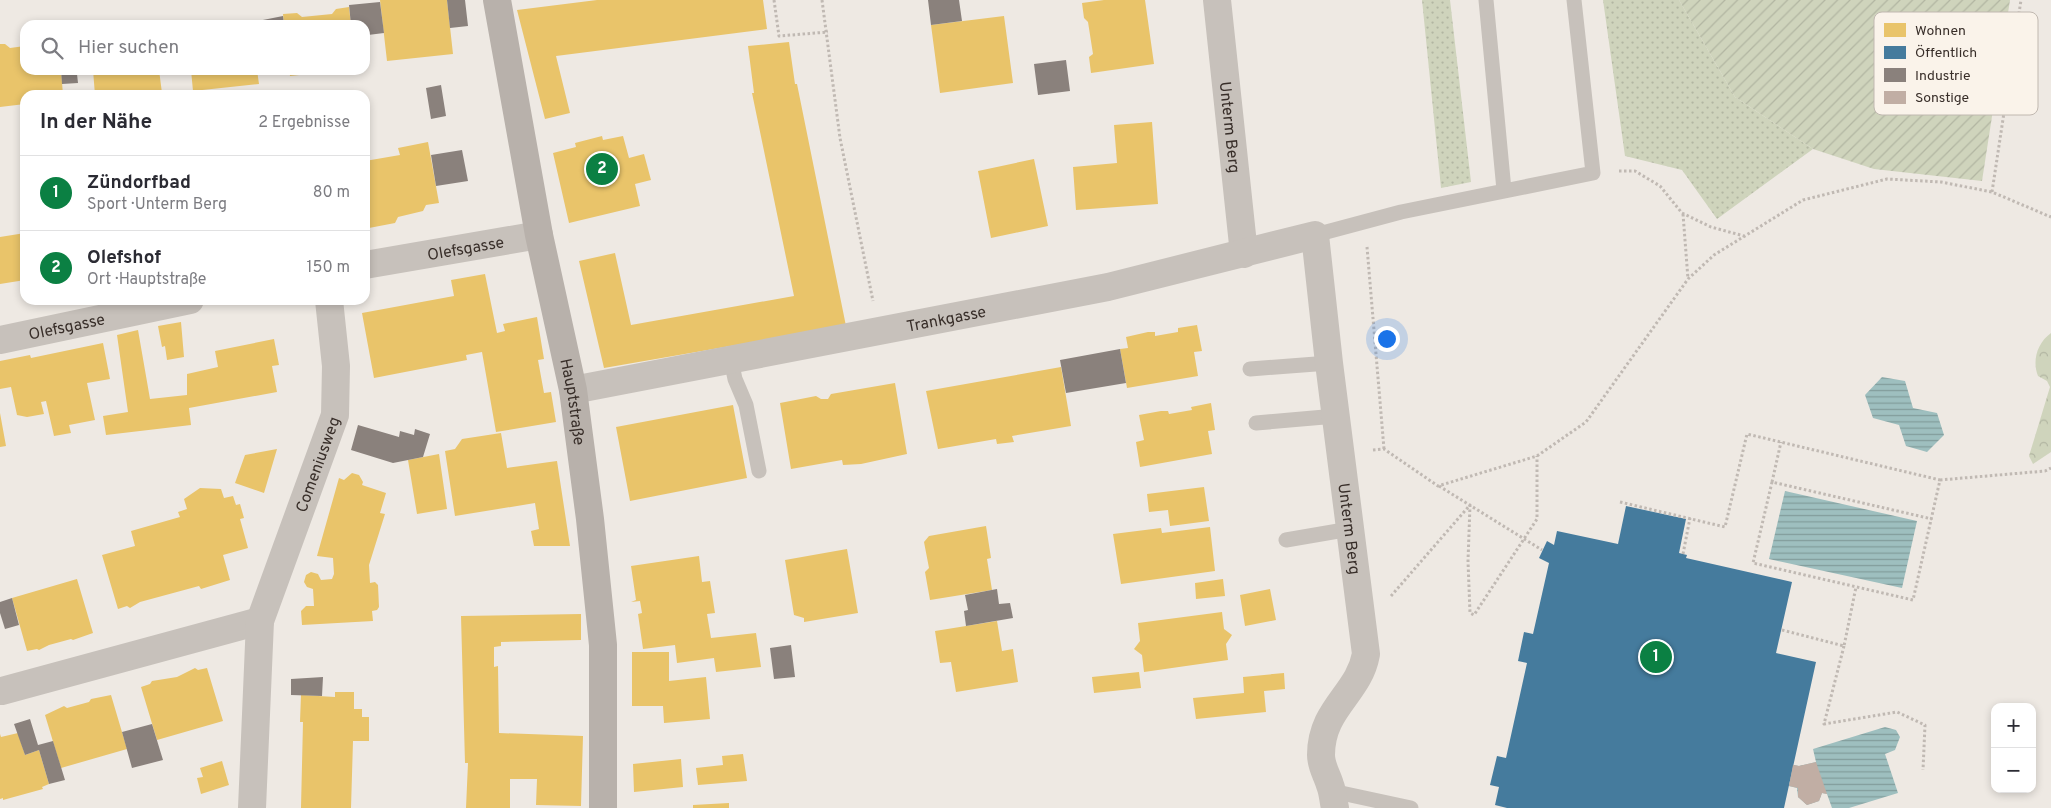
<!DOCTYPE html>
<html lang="de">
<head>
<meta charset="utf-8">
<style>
	:root { --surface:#fff; --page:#f7f7f7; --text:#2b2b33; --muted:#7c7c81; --line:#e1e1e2; --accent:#0b8043 }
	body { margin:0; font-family:Overpass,sans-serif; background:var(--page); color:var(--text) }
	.controls { position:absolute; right:15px; bottom:15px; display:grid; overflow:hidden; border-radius:10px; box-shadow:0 2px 8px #0003 }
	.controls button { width:45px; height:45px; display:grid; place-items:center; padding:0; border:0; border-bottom:1px solid var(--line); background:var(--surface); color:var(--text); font:25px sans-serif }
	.you { position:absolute; left:1386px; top:338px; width:18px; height:18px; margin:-12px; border:4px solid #fff; border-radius:50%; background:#1a73e8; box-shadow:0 0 0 8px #1a73e833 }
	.badge { display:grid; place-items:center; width:32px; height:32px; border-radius:50%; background:var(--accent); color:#fff; font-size:16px; font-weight:700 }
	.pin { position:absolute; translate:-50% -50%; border:2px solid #fff; box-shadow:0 1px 5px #0006 }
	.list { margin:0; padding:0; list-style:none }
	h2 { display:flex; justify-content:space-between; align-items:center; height:65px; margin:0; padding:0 20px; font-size:21px }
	h2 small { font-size:16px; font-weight:400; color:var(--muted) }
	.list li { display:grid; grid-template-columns:32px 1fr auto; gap:15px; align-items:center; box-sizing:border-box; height:75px; padding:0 20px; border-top:1px solid var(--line) }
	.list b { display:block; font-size:19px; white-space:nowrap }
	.list p { margin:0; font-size:16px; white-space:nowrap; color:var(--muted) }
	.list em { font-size:16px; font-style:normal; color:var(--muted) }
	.icon { flex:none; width:28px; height:28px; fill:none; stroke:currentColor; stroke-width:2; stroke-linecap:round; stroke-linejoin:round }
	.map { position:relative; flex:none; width:2051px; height:808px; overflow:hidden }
	.search { position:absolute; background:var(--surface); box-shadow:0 2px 8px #0003; left:20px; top:20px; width:350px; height:55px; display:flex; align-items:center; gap:12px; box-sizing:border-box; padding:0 18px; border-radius:15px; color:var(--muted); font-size:19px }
	.panel { position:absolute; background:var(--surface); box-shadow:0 2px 8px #0003; left:20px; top:90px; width:350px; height:215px; border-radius:15px }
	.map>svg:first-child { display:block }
	.grass { fill:url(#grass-dots) }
	.park { fill:url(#park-crowns) }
	.garden { fill:url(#garden-furrows) }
	.water { fill:url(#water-rules) }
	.homes { fill:#e9c46a }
	.public { fill:#457b9d }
	.industry { fill:#8a817c }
	.building { fill:#c1aea4 }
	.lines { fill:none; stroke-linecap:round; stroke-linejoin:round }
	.path { stroke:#c0b9b3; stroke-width:3; stroke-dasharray:2.5 2.5; stroke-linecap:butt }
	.lane { stroke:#c7c1bb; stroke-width:15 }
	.street { stroke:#c7c1bb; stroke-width:28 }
	.secondary { stroke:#b8b1ab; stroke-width:28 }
	.labels { text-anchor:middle; stroke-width:5; stroke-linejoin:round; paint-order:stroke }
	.street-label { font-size:16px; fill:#382e29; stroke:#faf3ea }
	.key { fill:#faf3ea; stroke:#c0b8b0; stroke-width:1 }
	.key-label { font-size:14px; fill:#382e29 }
</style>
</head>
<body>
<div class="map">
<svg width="2051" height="808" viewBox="0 0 2051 808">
	<defs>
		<pattern id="grass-dots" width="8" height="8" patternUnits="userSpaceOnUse" patternTransform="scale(1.25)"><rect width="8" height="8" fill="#cfd4bc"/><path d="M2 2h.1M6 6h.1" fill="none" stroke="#b2b6a2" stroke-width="1.8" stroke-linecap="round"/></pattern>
		<pattern id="park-crowns" width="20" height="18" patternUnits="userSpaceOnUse" patternTransform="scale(1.25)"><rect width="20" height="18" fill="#cfd4bc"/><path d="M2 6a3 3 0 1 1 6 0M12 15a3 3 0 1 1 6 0" fill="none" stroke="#b2b6a2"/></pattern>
		<pattern id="garden-furrows" width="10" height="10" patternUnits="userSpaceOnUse" patternTransform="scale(1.25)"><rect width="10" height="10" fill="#cfd4bc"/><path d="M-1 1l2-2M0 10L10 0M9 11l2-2" fill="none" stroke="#b2b6a2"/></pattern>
		<pattern id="water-rules" width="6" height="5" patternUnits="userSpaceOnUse" patternTransform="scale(1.25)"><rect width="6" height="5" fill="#9ebfbf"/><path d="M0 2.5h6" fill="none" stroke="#829c9b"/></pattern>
	</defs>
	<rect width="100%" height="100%" fill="#eee9e3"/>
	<path class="grass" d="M1422,0H1450L1471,182L1441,188Z
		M1603,0H1679L1735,97L1813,149L1717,219L1682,170L1625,156Z"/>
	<path class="park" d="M2051,333V452L2033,464L2029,456L2050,387L2047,381L2038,376C2032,361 2037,343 2051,333Z"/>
	<path class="garden" d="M1679,0H2010L1982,181L1874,169L1813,149L1735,97Z"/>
	<path class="water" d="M1882,377L1905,381L1913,408L1937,413L1944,435L1927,452L1906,446L1899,425L1873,418L1865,395Z
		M1785,491L1917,521L1902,588L1769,559Z
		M1885,727L1896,730L1900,737L1895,750L1885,754L1898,793L1849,808H1832L1827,794L1822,793L1819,801L1807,805L1798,797L1797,788L1789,786L1793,765L1799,766L1816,762L1813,749Z"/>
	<path class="homes" d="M380,0H447L453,54L387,61Z
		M597,0H763L767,29L556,56L570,113L545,119L517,10Z
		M1104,0H1145L1154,64L1091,73L1089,57L1093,54L1088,22L1084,18L1082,3Z
		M349,7L351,25H284L283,14L297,13L302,17L332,14L336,9Z
		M1004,16L1013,83L940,93L931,25Z
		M789,42L795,84H797L846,326L604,368L579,261L615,253L631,325L794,296L752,93H754L748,46Z
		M0,44H5L10,48L25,46V70H61L63,95H25V104L0,107Z
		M93,70H159L162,93L95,95Z
		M191,70H257L259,84L193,91Z
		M289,70H336V71L290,76Z
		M1152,122L1158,204L1076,210L1073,167L1117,163L1114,125Z
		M602,136L603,140L623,136L629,158L644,154L651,180L635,184L640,206L569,223L553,153L576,147L575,143Z
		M428,142L439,203L426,205L423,211L398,217L395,223L369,228L365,225V161L400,155L398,148Z
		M1034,159L1048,226L991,238L978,171Z
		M25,233V280L0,284V237Z
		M485,274L497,333L505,331L503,324L537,317L544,359L538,360L544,393L551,392L556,422L496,432L482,352L466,355L467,360L374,378L362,313L454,296L451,280Z
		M181,322L184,357L167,360L165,346L162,347L158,326Z
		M1197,325L1202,351L1194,352L1198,376L1127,388L1120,349L1128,348L1126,337L1148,332H1155V336L1178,332V328Z
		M138,330L150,399L187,395V374L218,367L215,351L274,339L279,365L272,366L277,392L189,408L191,425L106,435L103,416L128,412L117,335Z
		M103,343L110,379L87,383L95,420L69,425L71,433L54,436L46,401L41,402L44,414L27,417L17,415L11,387L0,389V361L30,355L31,358Z
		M1061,367L1071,426L1012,436L1014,442L997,444L996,439L938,449L926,391Z
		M895,383L907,454L861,464L843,465L842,460L791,469L780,403L816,396L821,399H828L831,394Z
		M1211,403L1215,430L1208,431L1212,454L1140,467L1136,442L1144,440L1139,415L1161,411H1168L1169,414L1192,410L1191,407Z
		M733,405L747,478L630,501L616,427Z
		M0,413L6,446L0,447Z
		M501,433L507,468L557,461L570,546H534L531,531L539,529L535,503L455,516L445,451L455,449L462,439Z
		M277,449L264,493L235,483L245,455Z
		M439,454L447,509L417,514L408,460Z
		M352,473L359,475L363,482L362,485L386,493L380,513L385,514L369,565L370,583L375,582L378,585L379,607L377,610L372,611L373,621L302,625L301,611L306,606H314L313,589L307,587L304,582L306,575L311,572L318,574L321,580L332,579L334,574L333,558L317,556L339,478L344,480Z
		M1204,487L1209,521L1170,526L1168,510L1149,512L1147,494Z
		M200,488L221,489L224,498L233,496L236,505L240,504L244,518L240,519L248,548L223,555L230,580L201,589L199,586L140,602L130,608L127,606L118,609L102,555L135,546L131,531L180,517L178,512L187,509L184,499Z
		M986,526L991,558L987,559L992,590L930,600L925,572L929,568L924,542L929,536Z
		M1210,527L1215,571L1121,584L1113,534L1161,528L1162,533Z
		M847,549L858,613L804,622V618L794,615L785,560Z
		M699,556L702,582L710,581L715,613L707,614L711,638L756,633L761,667L716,672L714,658L677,663L675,645L643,649L638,614L642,613L640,601L631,602L636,600L631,566Z
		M77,579L93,633L73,640L71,639L49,645L39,650L37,649L27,651L12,598Z
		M1223,579L1225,596L1196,599L1195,583Z
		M1270,589L1276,620L1245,626L1240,595Z
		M1222,612L1224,629L1232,635L1226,644L1228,660L1144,672L1142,655L1134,649L1140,641L1138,623Z
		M581,614V640L501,642V646L494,647V667L498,666L499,733L583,736L581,806L536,805L537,779H510V808H466L468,763H465L461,616Z
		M997,621L1002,651L1013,649L1018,682L956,692L951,662L940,663L935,631Z
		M632,652H669V681L706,677L710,719L664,723L663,706H632Z
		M195,668L198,670L207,668L223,721L157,740L141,687L150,684L152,681L177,677Z
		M1139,672L1141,688L1094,693L1092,677Z
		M1284,673L1285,689L1264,691L1266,712L1196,719L1193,698L1244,693L1243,677Z
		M335,692H354V709H362V717H369V741H353L351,808H301L303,722H300L301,695L335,697Z
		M111,695L127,749L61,768L45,715L64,706L67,708L89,702L91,699Z
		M18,733L25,755L39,750L49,784L42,787L43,789L3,800V798L0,799V734L1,737Z
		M743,754L747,781L698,785L696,768L723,765L722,756Z
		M681,759L683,787L634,792L633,764Z
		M222,761L229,785L201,794L197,778L203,777L200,768Z
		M729,803V808H693V805Z"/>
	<path class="public" d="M1626,506L1686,519L1679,553L1687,555L1686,558L1792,582L1776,653L1816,662L1784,808H1507L1495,805L1499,787L1490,785L1497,756L1506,758L1527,663L1518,661L1524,632L1533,634L1549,563L1539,558L1547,541L1554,545L1557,531L1618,544Z"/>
	<path class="industry" d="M447,0H465L468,26L450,28Z
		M928,0H959L962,21L931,25Z
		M380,2L384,33L368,35L369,40L365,41V25H351L349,5Z
		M283,16L284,25H253V22Z
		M1066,60L1070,91L1038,95L1034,64Z
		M61,70H93V73L77,74L78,83L62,84Z
		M441,85L446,116L431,119L426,88Z
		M462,150L468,181L436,186L431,155Z
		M1120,349L1126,383L1066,393L1060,360Z
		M358,425L399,437L400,431L414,435L415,429L430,434L423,457L393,463L351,450Z
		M997,589L999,604L1010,603L1013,618L966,626L964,611L968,610L965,595Z
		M12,598L19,625L5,629L0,613V602Z
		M791,645L795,677L774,679L770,648Z
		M323,677L322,696L291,695V679Z
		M30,719L38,745L53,741L65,780L49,784L39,750L25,755L14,724Z
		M152,724L163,760L132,768L122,732Z"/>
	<path class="building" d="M1816,762L1827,794L1822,793L1819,801L1807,805L1798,797V788L1789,786L1793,765L1799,766Z"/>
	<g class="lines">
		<path class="path" d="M774,0L779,36L828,32
			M822,0L840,138L873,301
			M1885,79L2010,75
			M1619,171H1635L1660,186L1682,213L1711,227L1744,236
			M1992,192L2021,0
			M1683,214L1688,279
			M1367,247L1384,449
			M1373,450L1384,449L1438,486L1537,456L1586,422L1688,279L1714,255L1803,200L1887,179L1941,182L1992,192L2051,217
			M1940,480L2045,471L2051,468
			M1772,482L1781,442
			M1439,486L1542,550
			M1620,502L1725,527L1747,434L1940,480L1913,600L1753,563L1772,482L1932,519
			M1683,554L1690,518
			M1391,596L1470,505L1468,561L1470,613L1474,615L1537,519V456
			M1782,630L1844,646L1856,587
			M1844,646L1824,724L1897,712L1925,725L1923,770"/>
		<path class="lane" d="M1486,0L1504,190
			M1315,235L1401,212L1593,173L1574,0
			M731,360L735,379L746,405L759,471
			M1250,369L1329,363
			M1256,423L1336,416
			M1286,540L1350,529
			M1332,791L1411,808"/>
		<g class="street">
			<path id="s1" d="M1217,0L1244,254"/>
			<path id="s2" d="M365,265L539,235"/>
			<path id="s3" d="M0,340L190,300"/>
			<path id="s4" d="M573,390L1108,287L1315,235L1329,363L1366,654C1359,694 1321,708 1321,755C1321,766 1327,775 1330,785C1333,792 1333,800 1335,808"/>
			<path d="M2,691L260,621"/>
			<path id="s5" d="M252,808L260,621L335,415L336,366L329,300"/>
		</g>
		<path class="secondary" id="s6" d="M497,0L539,235L573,390L590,519L603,645V808"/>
	</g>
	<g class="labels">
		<g class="street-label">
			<text dy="6" stroke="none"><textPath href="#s1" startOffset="128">Unterm Berg</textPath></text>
			<text dy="6" stroke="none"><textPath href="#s2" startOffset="102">Olefsgasse</textPath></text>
			<text dy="6" stroke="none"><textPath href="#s4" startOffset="380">Trankgasse</textPath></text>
			<text dy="6" stroke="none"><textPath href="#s3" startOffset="68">Olefsgasse</textPath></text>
			<text dy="6" stroke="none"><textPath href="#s6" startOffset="409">Hauptstraße</textPath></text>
			<text dy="6" stroke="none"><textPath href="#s5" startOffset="354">Comeniusweg</textPath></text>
			<text dy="6" stroke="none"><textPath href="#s4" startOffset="1054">Unterm Berg</textPath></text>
		</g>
	</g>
	<rect x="1874" y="12" width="164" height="103" rx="8" class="key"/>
	<rect x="1884" y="23" width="22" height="14" fill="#e9c46a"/>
	<rect x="1884" y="46" width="22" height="13" fill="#457b9d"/>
	<rect x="1884" y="68" width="22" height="14" fill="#8a817c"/>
	<rect x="1884" y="91" width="22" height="13" fill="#c1aea4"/>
	<g class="key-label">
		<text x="1915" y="35">Wohnen</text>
		<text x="1915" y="57">Öffentlich</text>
		<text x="1915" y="80">Industrie</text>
		<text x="1915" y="102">Sonstige</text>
	</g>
</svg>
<div class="controls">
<button>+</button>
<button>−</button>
</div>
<div class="you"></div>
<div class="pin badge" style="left:1656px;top:657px">1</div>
<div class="pin badge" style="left:602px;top:169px">2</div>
<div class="search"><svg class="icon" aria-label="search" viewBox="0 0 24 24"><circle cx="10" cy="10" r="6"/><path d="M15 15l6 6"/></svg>Hier suchen</div>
<section class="panel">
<h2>In der Nähe<small>2 Ergebnisse</small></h2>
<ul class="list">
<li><span class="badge">1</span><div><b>Zündorfbad</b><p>Sport · Unterm Berg</p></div><em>80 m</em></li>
<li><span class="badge">2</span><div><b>Olefshof</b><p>Ort · Hauptstraße</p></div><em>150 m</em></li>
</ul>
</section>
</div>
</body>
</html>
